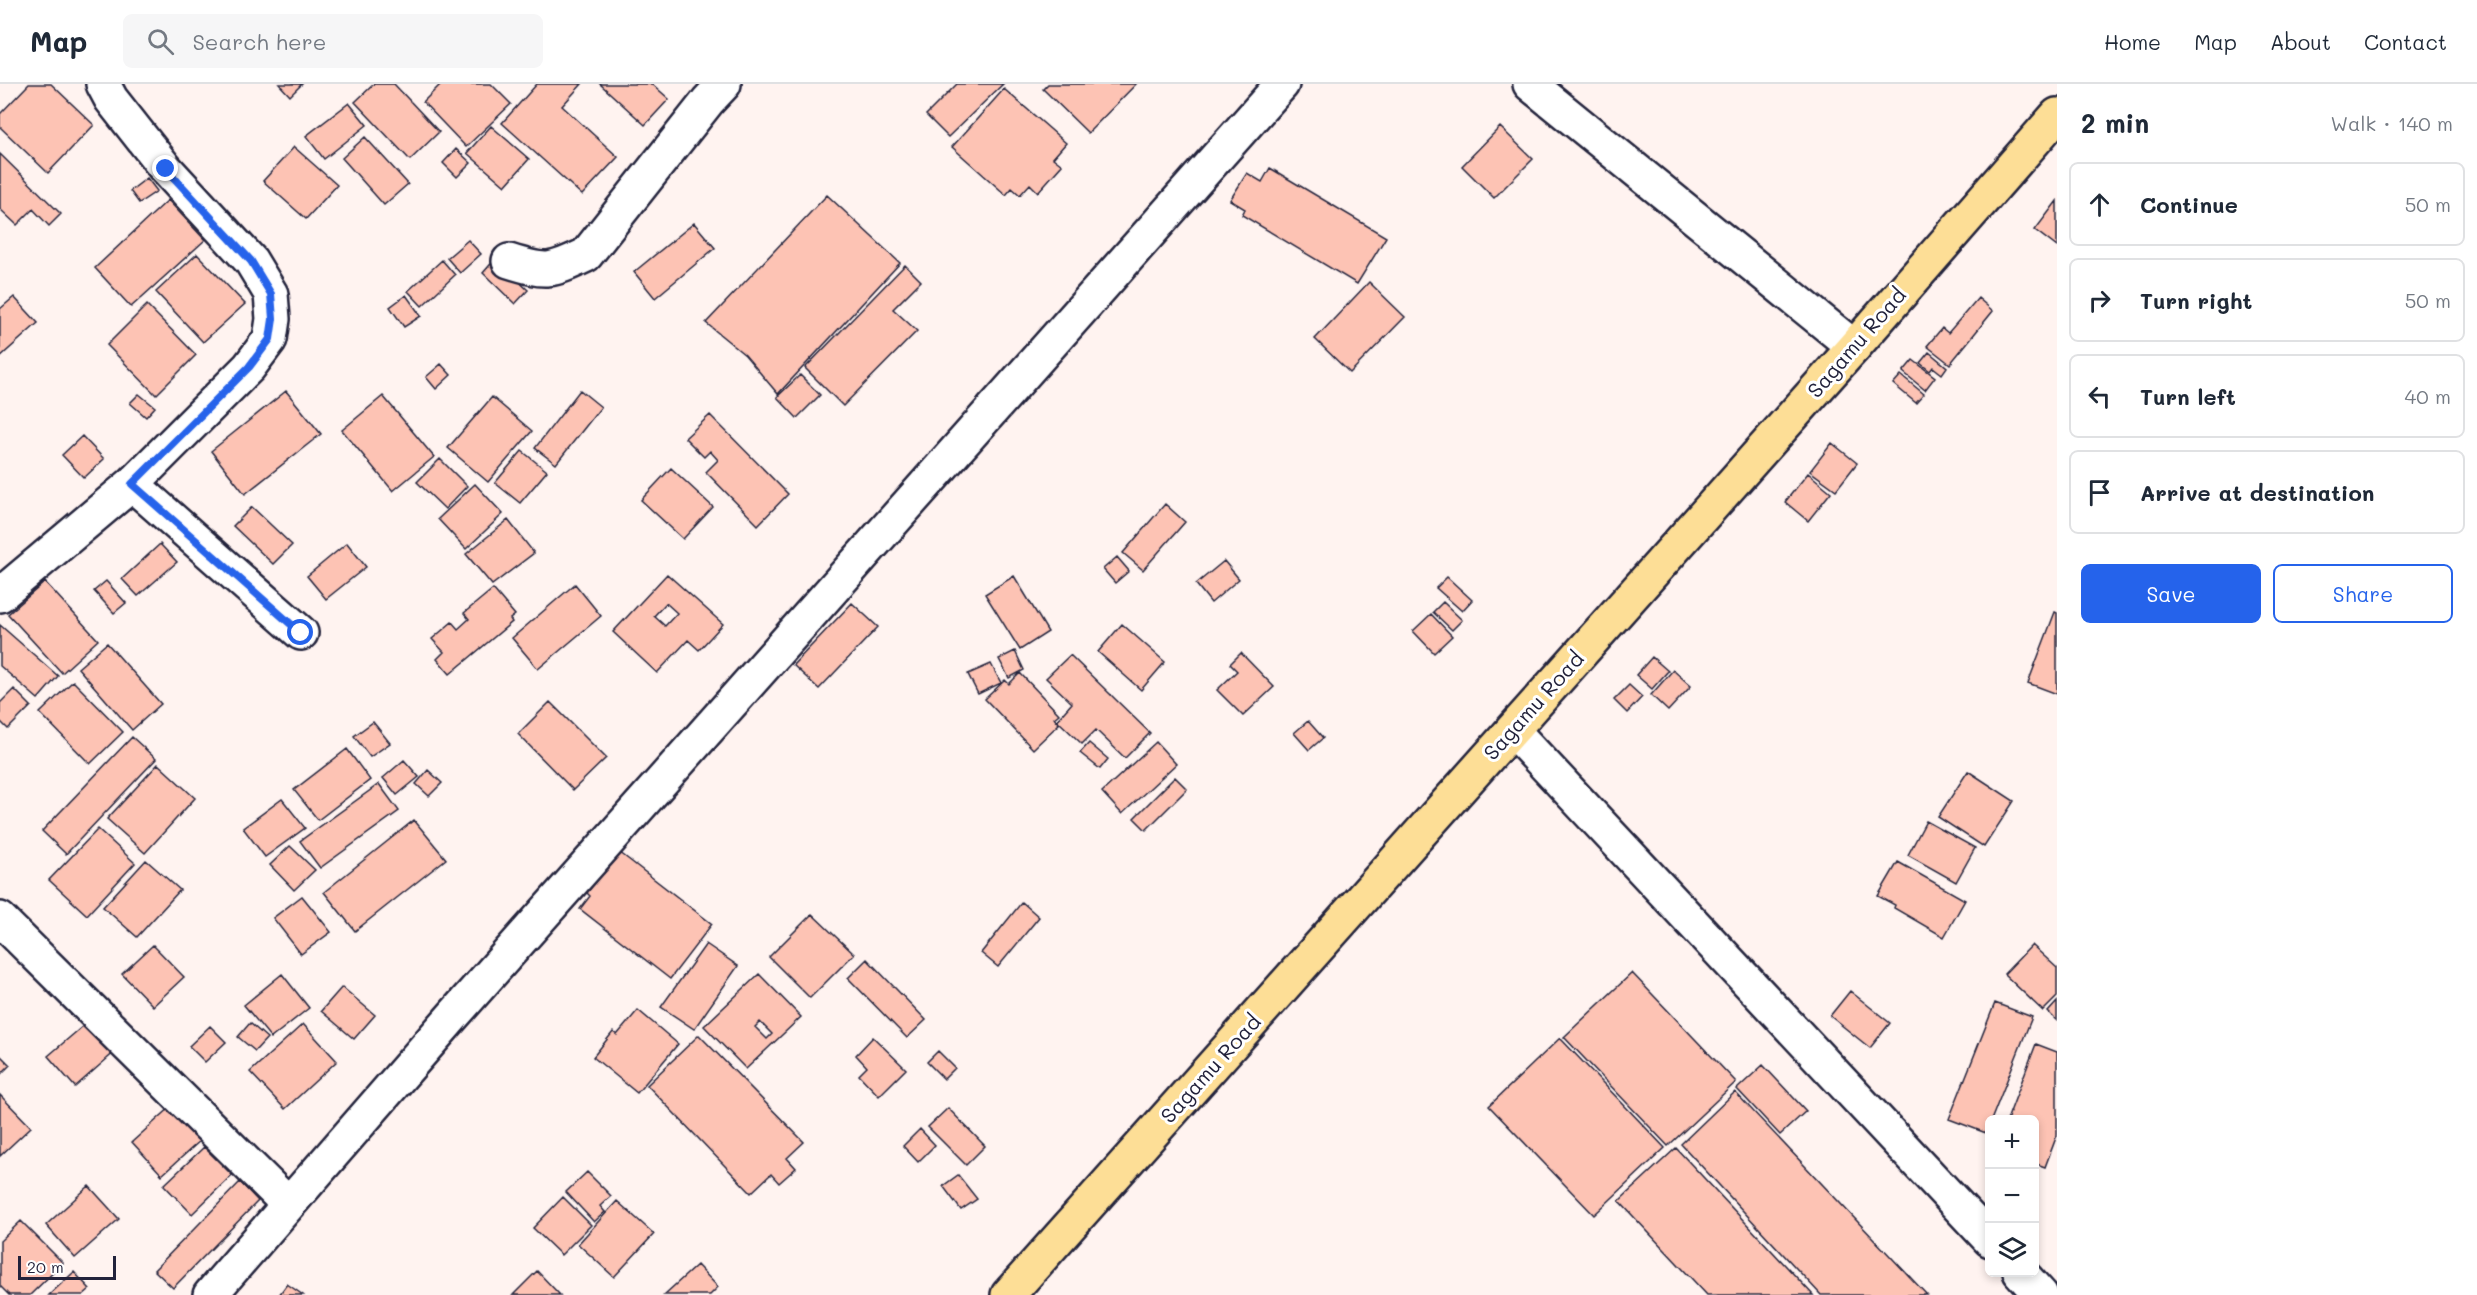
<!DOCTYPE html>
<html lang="en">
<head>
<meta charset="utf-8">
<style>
	:root { --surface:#fff; --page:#f6f6f7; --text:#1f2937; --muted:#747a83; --line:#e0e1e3; --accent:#2563eb }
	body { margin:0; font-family:Mali,sans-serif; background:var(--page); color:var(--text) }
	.controls { position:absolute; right:18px; bottom:18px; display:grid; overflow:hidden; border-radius:9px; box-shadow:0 3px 9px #0003 }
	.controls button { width:54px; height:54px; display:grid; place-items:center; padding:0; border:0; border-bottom:2px solid var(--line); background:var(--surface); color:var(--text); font:30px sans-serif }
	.scale { position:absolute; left:18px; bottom:15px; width:98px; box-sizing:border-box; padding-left:6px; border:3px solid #22223b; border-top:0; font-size:16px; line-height:21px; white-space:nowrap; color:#22223b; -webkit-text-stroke:4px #fff; paint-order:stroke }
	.stop { position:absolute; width:18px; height:18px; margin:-14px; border:4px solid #2563eb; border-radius:50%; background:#fff }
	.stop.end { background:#2563eb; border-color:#fff; box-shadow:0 2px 6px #0008 }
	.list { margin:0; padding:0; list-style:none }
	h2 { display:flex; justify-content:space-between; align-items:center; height:78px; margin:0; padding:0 24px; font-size:26px }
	h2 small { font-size:20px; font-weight:400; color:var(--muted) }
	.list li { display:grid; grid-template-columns:39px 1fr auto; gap:18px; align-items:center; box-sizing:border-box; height:84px; margin:0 12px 12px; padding:0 12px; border:2px solid var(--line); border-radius:9px }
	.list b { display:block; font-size:22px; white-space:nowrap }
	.list em { font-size:20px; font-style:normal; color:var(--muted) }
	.actions { display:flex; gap:12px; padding:18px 24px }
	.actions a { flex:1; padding:14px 0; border:2px solid var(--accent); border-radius:9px; text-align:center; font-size:21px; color:var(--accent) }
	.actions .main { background:var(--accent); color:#fff }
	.icon { flex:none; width:33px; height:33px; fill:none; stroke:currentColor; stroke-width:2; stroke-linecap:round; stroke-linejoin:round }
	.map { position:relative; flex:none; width:2057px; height:1211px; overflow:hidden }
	header { display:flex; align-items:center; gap:36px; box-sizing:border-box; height:84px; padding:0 30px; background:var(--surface); border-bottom:2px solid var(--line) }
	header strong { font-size:28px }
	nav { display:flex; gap:33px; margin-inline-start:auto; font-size:21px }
	.search { width:420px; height:54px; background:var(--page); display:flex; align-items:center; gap:15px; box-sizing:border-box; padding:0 21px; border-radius:9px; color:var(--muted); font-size:22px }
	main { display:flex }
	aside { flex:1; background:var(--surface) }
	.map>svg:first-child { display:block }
	.building { fill:#fdc3b4; stroke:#22223b; stroke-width:1.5; fill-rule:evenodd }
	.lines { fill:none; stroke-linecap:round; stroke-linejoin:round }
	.street-casing { stroke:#22223b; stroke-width:38 }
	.highway-casing { stroke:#22223b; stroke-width:38 }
	.street { stroke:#fff; stroke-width:33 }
	.highway { stroke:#fdde96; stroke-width:33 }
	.route { stroke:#2563eb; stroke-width:8 }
	.labels { text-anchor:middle; stroke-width:6; stroke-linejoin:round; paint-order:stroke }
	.street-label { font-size:21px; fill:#22223b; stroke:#fff }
</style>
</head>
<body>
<header>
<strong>Map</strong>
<div class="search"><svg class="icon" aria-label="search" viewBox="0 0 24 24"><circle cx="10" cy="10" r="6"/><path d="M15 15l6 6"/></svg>Search here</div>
<nav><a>Home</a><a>Map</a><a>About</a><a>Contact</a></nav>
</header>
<main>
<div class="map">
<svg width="2057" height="1211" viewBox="0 0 2057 1211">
	<rect width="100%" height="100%" fill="#fff3f0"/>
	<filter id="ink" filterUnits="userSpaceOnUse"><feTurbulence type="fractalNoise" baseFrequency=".0167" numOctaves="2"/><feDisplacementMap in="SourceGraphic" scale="12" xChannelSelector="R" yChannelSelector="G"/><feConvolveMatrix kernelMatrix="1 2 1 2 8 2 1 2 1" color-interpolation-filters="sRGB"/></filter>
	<g filter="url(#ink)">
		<path class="building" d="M29,0H51L94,41L48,89L0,43V30Z
			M279,0H302L290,12Z
			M374,0H394L439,48L410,76L355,18Z
			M441,0H491L511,20L466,63L423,18Z
			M537,0H582L562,22L618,73L582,111L502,39Z
			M600,0H652L669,15L645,41Z
			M957,0H1003L948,53L926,31Z
			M1048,0H1136L1088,49L1043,5Z
			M1004,5L1066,59L1053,74L1062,81L1038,108L1030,100L1020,111L1012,104L1006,111L952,63Z
			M349,19L367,41L324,75L306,52Z
			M491,42L529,75L505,102L467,69Z
			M1500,43L1533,75L1494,114L1462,82Z
			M365,53L408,100L384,121L342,74Z
			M294,63L337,101L306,135L263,97Z
			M456,65L471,79L457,93L443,79Z
			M0,70L61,130L49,142L33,125L17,141L0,125Z
			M1270,84L1386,153L1357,200L1242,131L1245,125L1230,116L1247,89L1262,98Z
			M147,94L157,107L139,119L130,107Z
			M827,111L900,179L778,310L745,271L706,239Z
			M168,116L205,156L131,223L95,184Z
			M2057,117V163L2035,146Z
			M694,139L715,164L655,214L634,188Z
			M468,156L481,170L460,189L447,174Z
			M197,170L245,220L203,258L156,208Z
			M495,175L528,206L515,220L483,189Z
			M442,176L455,191L422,222L408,207Z
			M905,181L921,197L893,225L917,247L843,322L805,284Z
			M1369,198L1405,233L1350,289L1315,255Z
			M406,211L421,232L404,243L390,223Z
			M14,213L38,239L0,273V225Z
			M1978,214L1993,227L1950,280L1927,262L1942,244L1948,249Z
			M147,221L196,271L156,311L107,261Z
			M1929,268L1947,283L1942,290L1933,283L1930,287L1920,279Z
			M1913,276L1935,293L1925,306L1903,288Z
			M441,280L451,291L436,305L426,293Z
			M800,291L820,311L797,334L777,313Z
			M1901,291L1924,310L1916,319L1893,300Z
			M580,306L601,323L556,380L535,364Z
			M286,307L321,350L245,410L211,367Z
			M139,310L155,323L146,333L130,319Z
			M383,312L434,373L393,407L342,346Z
			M492,313L532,347L488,398L448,364Z
			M710,331L788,410L758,441L706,388L718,376L710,367L704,373L685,354Z
			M82,352L104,375L84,394L62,371Z
			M1832,359L1857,379L1836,406L1810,387Z
			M522,367L547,387L520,419L495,399Z
			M440,375L467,402L445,425L417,398Z
			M671,384L713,423L683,455L641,416Z
			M1808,389L1831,408L1808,437L1785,418Z
			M475,400L503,430L466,465L438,435Z
			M1165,420L1185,438L1143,486L1123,469Z
			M252,423L292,461L273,480L233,442Z
			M508,436L534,469L492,501L466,470Z
			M347,459L366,483L326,515L307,492Z
			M160,460L177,478L138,512L122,495Z
			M1117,473L1129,487L1115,499L1103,485Z
			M1224,477L1239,495L1211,519L1196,500Z
			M667,490L723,540L699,566L688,556L657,589L613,548ZM666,519L677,529L665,542L654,532Z
			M1014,492L1048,548L1020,566L985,510Z
			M1447,493L1472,516L1462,527L1436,504Z
			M106,497L126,519L114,529L94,507Z
			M45,498L98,556L62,589L8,530Z
			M575,500L601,532L538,585L512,554Z
			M493,505L515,531L510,535L512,538L450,590L437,575L444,568L432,555L452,538L458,545L469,535L464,529Z
			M1443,518L1462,536L1452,546L1433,528Z
			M852,519L878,543L819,605L793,581Z
			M2055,528L2057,529V610L2028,599Z
			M1431,530L1452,552L1434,569L1413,547Z
			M1122,540L1165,578L1141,606L1098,568Z
			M0,541L58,592L38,615L0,582Z
			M107,559L161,620L132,646L78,584Z
			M1015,567L1024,586L1009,594L999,575Z
			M1241,569L1274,603L1243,632L1217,606L1237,587L1230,580Z
			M1070,571L1150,649L1125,674L1096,646L1082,660L1057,636L1072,619L1046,594Z
			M1652,573L1668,587L1652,605L1636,591Z
			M991,580L1001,599L978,610L968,590Z
			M1673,586L1691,602L1668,627L1651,611Z
			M1020,589L1059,630L1054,634L1059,640L1033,665L985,615L1005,596L1009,600Z
			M73,597L123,648L90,680L40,629Z
			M1629,601L1642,613L1627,629L1614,616Z
			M14,605L31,622L8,645L0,637V619Z
			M550,618L606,674L573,706L518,650Z
			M1308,637L1323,654L1309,666L1294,649Z
			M373,638L390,659L370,673L354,652Z
			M132,653L156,675L66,770L42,747Z
			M1156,658L1176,680L1122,730L1102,708Z
			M1089,659L1108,675L1100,685L1080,669Z
			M347,665L370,696L318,736L294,706Z
			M404,676L419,693L397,711L383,694Z
			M158,680L195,714L145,769L107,735Z
			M428,686L442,699L429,712L416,700Z
			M1968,687L2014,717L1984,763L1938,733Z
			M1175,693L1187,705L1146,746L1134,734Z
			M379,700L399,727L320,784L300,757Z
			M282,715L305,744L265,773L243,744Z
			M414,736L446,775L355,847L324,808Z
			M1926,737L1975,764L1956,798L1908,771Z
			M98,745L135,779L87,831L49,796Z
			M290,762L315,786L294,806L270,781Z
			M619,768L712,840L670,895L580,825L590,812L587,809L601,790L596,786Z
			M146,776L180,806L137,853L103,823Z
			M1898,778L1965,816L1944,853L1894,824L1895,821L1878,812Z
			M302,812L331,848L301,870L273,834Z
			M1022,818L1039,833L998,883L981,869Z
			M812,830L854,870L810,914L769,873Z
			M706,860L738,882L694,945L661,923Z
			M153,861L184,893L153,922L122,890Z
			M2032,861L2057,884V913L2043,927L2004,890Z
			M867,875L926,936L907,954L848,894Z
			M1632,889L1736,998L1668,1062L1564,953Z
			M282,890L309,924L271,954L244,921Z
			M759,890L801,933L746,985L704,942ZM760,938L772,950L767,955L755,943Z
			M342,903L375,931L354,955L321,927Z
			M1850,907L1890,939L1870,964L1830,932Z
			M2057,918V937L2048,928Z
			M1995,919L2032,933L1986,1049L1949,1035Z
			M638,926L678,960L637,1009L593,973L613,948L617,951Z
			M90,936L117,966L75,1003L48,972Z
			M250,939L267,954L255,967L238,953Z
			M303,940L337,977L285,1025L250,988Z
			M210,942L226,958L205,978L189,962Z
			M699,951L804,1058L787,1074L796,1084L779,1099L771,1090L751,1109L647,1001Z
			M873,953L906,985L879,1012L859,991L867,983L856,971Z
			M1560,954L1665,1064L1594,1131L1489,1022Z
			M2036,960L2057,968V1051L2045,1083L2034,1079V1036H2007Z
			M938,967L955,984L944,995L927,978Z
			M0,971L10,981L0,991Z
			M1763,981L1806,1027L1780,1051L1737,1005Z
			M1735,1008L1927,1211H1821L1681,1060Z
			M0,1011L31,1043L0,1072Z
			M172,1022L202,1055L162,1091L132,1058Z
			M948,1024L985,1062L966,1081L928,1043Z
			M920,1045L935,1061L918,1078L903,1062Z
			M204,1063L232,1091L192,1130L164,1101Z
			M1676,1064L1813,1211H1707L1619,1117Z
			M587,1088L611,1112L600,1122L605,1128L594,1138L566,1108Z
			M958,1091L977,1115L961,1126L943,1102Z
			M240,1098L258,1117L173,1204L154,1186Z
			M89,1102L119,1135L75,1174L46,1141Z
			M563,1113L591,1141L561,1171L533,1144Z
			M617,1117L654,1150L614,1193L578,1160Z
			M21,1137L63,1179L30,1211H9L0,1202V1157Z
			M697,1181L718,1203L710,1211H664Z
			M537,1187L560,1211H513Z
			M74,1188L90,1205L83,1211H49Z
			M287,1200L303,1211H279Z"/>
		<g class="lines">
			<defs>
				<path id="street" d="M1530,0L1854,263
					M509,177C547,189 550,188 586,171L708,17L724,0
					M132,400L301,549
					M0,511L132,400L249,283L270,255L273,235L271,210L251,177L166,85L111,15L103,0
					M1513,647L1990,1156
					M0,835L288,1120
					M2020,1188L2041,1211
					M210,1211L452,933L1282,0"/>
				<path id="highway" d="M1008,1211L1854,263L2057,31"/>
			</defs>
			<use href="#street" class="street-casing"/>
			<use href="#highway" class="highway-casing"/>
			<use href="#street" class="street"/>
			<use href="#highway" class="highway"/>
		</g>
	</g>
	<g class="lines" filter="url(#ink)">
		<path class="route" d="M166,85L251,177L271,210L273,235L270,255L249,283L132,400L301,549"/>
	</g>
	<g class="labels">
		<g class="street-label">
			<text transform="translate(1857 259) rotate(-49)" y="7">Sagamu Road</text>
			<text transform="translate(1534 622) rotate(-48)" y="7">Sagamu Road</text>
			<text transform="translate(1211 985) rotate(-48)" y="7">Sagamu Road</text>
		</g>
	</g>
</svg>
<div class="controls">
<button>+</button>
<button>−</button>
<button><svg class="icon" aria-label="layers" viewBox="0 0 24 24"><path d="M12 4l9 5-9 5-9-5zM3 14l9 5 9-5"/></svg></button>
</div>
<div class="scale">20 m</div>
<div class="stop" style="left:301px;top:549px"></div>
<div class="stop end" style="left:166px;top:85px"></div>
</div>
<aside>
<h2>2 min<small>Walk · 140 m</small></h2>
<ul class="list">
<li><svg class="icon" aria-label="ahead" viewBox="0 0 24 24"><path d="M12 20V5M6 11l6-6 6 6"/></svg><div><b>Continue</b></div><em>50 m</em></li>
<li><svg class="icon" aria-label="right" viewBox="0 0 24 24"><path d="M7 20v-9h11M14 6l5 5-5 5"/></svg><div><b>Turn right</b></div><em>50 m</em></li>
<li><svg class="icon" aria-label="left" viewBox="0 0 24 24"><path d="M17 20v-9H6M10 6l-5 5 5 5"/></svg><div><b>Turn left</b></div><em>40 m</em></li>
<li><svg class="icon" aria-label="arrive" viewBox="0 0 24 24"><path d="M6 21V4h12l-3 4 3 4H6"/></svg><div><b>Arrive at destination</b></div></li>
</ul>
<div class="actions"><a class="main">Save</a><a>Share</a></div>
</aside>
</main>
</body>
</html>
